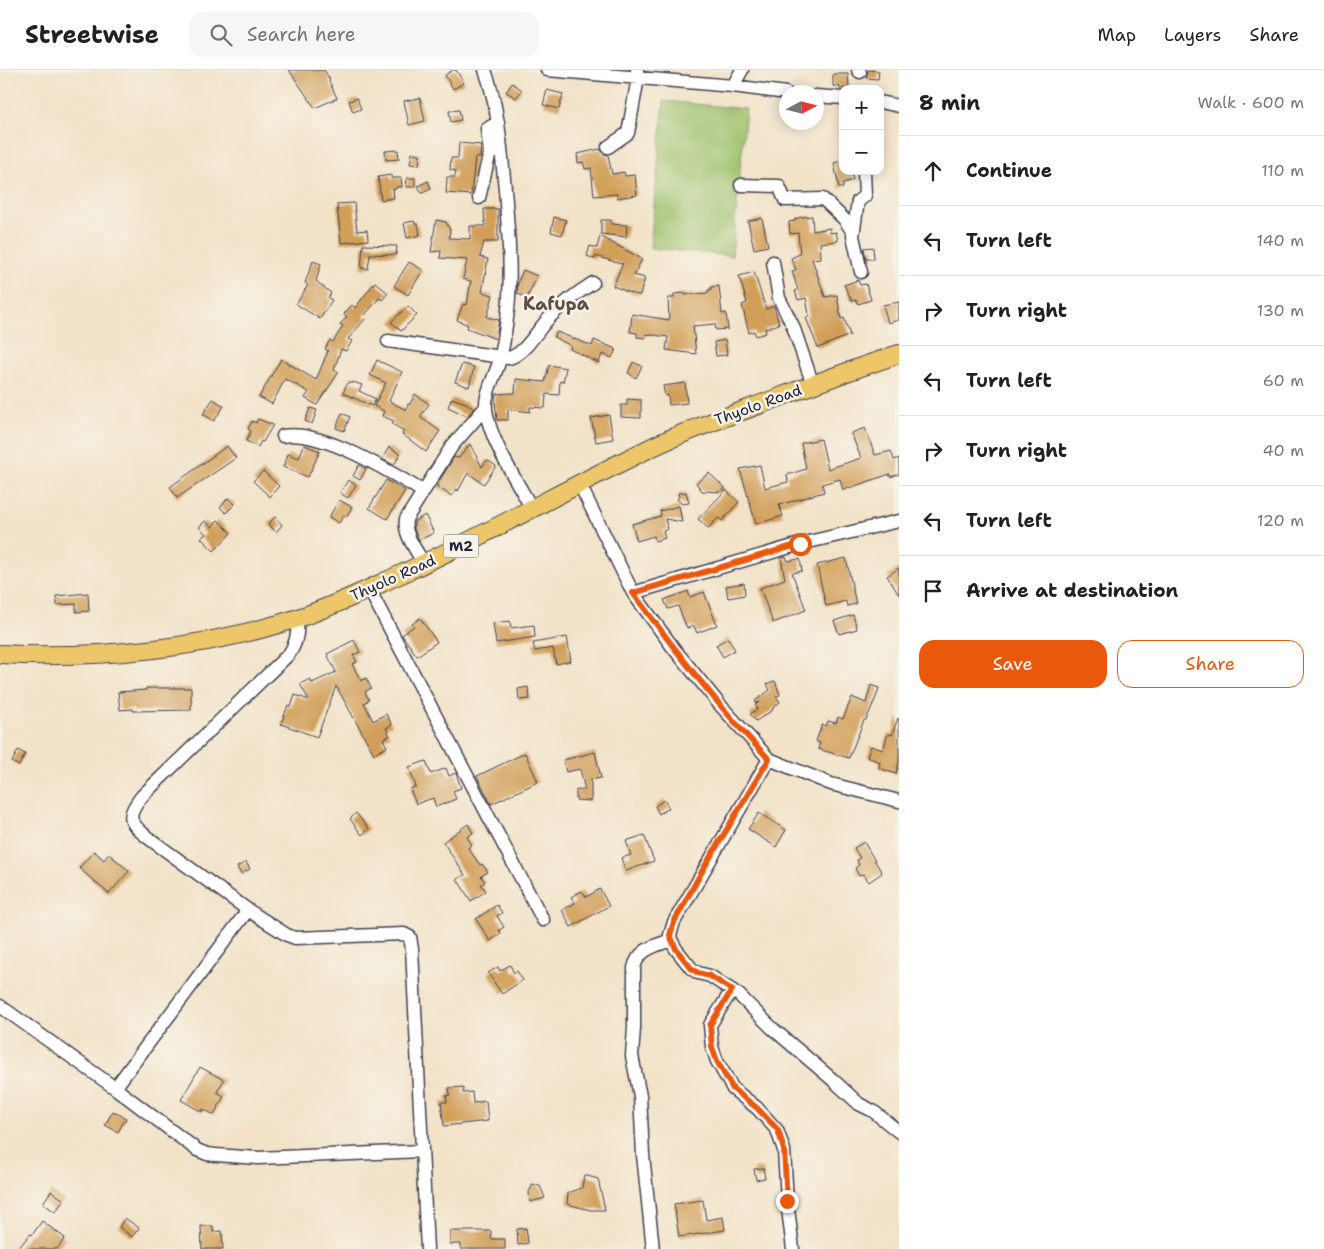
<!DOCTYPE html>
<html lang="en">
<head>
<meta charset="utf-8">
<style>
	:root { --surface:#fff; --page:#f6f6f6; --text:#202124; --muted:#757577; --line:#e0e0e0; --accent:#ea580c }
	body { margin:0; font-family:"Shantell Sans",sans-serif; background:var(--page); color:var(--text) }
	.controls { position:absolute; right:15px; top:15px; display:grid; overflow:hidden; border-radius:10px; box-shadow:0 2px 12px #0003 }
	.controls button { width:45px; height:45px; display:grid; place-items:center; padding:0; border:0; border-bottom:1px solid var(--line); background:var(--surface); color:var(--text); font:25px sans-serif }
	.compass { position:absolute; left:779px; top:15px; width:45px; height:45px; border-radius:50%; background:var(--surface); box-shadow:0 2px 12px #0003; rotate:83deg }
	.stop { position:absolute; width:15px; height:15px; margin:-11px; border:4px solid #ea580c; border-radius:50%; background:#fff }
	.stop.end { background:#ea580c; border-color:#fff; box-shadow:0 1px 5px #0008 }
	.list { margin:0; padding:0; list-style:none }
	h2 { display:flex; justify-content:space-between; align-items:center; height:65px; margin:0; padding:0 20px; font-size:21px }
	h2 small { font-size:16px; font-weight:400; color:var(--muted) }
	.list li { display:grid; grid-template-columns:32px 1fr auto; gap:15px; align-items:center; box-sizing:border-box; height:70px; padding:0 20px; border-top:1px solid var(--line) }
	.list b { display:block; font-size:19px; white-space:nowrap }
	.list em { font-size:16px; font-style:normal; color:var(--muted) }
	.actions { display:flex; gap:10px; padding:15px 20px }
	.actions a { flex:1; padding:11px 0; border:1px solid var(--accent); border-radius:15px; text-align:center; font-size:18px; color:var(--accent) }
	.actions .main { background:var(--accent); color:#fff }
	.icon { flex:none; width:28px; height:28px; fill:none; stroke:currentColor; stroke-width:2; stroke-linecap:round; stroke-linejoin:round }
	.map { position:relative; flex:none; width:899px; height:1179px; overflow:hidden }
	header { display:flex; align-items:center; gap:30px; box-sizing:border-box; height:70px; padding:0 25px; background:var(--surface); border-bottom:1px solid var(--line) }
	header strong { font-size:24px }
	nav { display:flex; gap:28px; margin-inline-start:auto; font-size:18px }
	.search { width:350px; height:45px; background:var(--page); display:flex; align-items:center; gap:12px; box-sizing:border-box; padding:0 18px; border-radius:15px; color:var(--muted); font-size:19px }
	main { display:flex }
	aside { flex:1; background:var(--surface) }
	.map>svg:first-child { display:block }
	.green { fill:#9dc16b; stroke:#607253 }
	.building { fill:#d19f59 }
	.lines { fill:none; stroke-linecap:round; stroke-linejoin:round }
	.minor-casing { stroke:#413f50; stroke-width:15 }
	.highway-casing { stroke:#413f50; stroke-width:20 }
	.minor { stroke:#fff; stroke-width:12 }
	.highway { stroke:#ecc669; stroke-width:18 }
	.route { stroke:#ea580c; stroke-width:6 }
	.labels { text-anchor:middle; stroke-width:5; stroke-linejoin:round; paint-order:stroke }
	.shield { fill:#f7f3e8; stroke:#62616f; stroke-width:1 }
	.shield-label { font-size:14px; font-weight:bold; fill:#22223b }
	.street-label { font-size:15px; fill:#22223b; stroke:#f7f3e8 }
	.quarter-label { font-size:18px; font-weight:bold; fill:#5f4e46; stroke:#f7f3e8 }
</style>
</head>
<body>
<header>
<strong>Streetwise</strong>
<div class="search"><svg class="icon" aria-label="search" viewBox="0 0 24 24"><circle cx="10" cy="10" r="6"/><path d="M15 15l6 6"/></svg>Search here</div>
<nav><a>Map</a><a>Layers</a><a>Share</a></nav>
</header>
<main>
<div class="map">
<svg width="899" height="1179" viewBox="0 0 899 1179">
	<rect width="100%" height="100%" fill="#f7f3e8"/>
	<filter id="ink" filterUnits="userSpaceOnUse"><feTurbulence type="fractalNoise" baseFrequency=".02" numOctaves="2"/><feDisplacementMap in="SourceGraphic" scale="10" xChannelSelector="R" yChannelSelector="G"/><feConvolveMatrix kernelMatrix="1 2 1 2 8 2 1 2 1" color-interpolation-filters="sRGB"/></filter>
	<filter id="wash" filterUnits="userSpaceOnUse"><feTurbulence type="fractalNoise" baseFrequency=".0096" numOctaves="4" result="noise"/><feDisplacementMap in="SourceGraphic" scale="20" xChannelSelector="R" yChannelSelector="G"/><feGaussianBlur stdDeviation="1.12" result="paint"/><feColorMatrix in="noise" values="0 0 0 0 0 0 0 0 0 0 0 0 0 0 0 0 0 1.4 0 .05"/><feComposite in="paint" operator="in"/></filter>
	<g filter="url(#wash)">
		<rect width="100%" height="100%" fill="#f2e2c7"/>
		<path class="green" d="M664,31L746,39L732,186L650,178Z"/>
		<g id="blocks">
			<path class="building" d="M289,0H324L330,10L329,11L337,28L315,38Z
				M453,0H456L464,13L453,19L445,5Z
				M868,0L879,1L878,9L866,8Z
				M833,4H848L849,18L840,19L839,16H833Z
				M512,13L522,20L516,28L506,22Z
				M547,20L563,24L559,39L543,35Z
				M357,28L361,39L353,42L349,31Z
				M420,28L425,51L409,55L404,31Z
				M459,40L461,50L451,52L449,41Z
				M459,73L481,75L480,88L475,87L471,125L446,123L447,107H455L456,101L450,100L451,88H458Z
				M600,79L604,84L608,85L612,104L624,102L625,106L635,105L637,125L617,128V124L594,126L591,98L585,99L583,92L578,93L577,84Z
				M398,80L399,89L386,90L385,81Z
				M412,83L420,84L419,95L410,94Z
				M843,90V101H851L853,110L843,113V118H839L834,93Z
				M391,105V108H401L402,117H396V119H393L394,128L381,130L378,107Z
				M407,108H415V117H406Z
				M428,111L431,119L422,123L418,116Z
				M354,133L357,161L367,160L368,170L341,173L337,134Z
				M484,139H498V172H484L480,187L488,189L482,222L493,225L487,247L499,250L496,269L467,258L468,255L457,250L463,234L467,235L471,211L463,209L467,190L440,188L441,181L431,182L436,150L446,152L450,160L449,168L470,169V156H485Z
				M812,146L813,161L830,158V163L836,162L838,171L820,173L821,188L812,189L825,227L837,225L841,249L844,248L850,265L818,278L806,248L809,245L806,228L798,230L795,221L798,220L792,201L796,200L791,188L800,184L798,163L790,164L789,152L795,151V149L802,147Z
				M554,147L566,150L562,165L551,162Z
				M762,148L768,176L754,179L748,151Z
				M601,150H611V154L627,155L626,167L601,164Z
				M414,151L415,154H418L420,165L407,168L404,153Z
				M600,166L642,189L634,205L645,208L640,225L633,224L613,216L623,193L621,194L596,186L595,189L587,186L590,176L597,178Z
				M363,175L397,176L396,185L370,184L368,199L361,198Z
				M873,177L874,189H866L864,178Z
				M313,191L321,194L316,211L331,223L328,228L332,230L320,249L296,234L308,215L305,213Z
				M409,192L423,200L408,225L394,216Z
				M523,200L537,206L527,228L517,223L518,212Z
				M754,202L766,239L774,236L779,254L765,259L766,263L756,266L754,261L749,263L742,235L747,233L739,206Z
				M858,210L860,215L866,214L871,230L858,234L856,230L852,231L844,215Z
				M375,212L388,223L382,230L379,228L364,246L366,248L348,269L352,271L346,281L341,279L334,300L339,302L317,335L305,328L309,322L285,309L272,334L259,327L281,289L316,310L328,281L325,279L330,270L333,272L343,256L340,254L347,247L344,244L352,235L355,238Z
				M719,216L722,244L726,243L728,259L716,260L715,254L693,256L696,284L666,280L668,267L646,264L645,268L637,267V263L630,262L632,244L669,250L668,228H674V224L685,223V225L708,223V220H711V217Z
				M899,232V250L888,253L883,235Z
				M408,236L417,245L401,261L391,252Z
				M557,262L592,276L594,270L616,279L612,288L602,284L599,293L570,279L571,276L554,267Z
				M725,270L727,285L716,286L714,272Z
				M377,290L402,302L389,331L406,340L408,334H410L415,324L429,334L420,347L440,361L426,382L402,364L404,361L392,354L394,351L382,346L384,341L374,336L386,313L370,305Z
				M633,292L642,296L636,308L628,303Z
				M462,294L474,297L469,317L455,312Z
				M549,295L566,298L563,312L560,311L559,325L546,324L545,338L530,337V342L508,339V350H497L495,330L496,324L515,323L516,309L545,312Z
				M348,312L352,314L353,312L362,315L359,321L376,329L372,336L343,323Z
				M685,313L687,333L669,335L668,325L665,326L663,316Z
				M452,328L466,333L474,339L467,346L448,337Z
				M213,329L224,336L214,351L203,344Z
				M627,329L641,330V348L621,347V335H627Z
				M310,338L317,340L312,354L305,351Z
				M342,343L350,347L344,361L336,358Z
				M609,345L613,369L596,372L591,348Z
				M258,349L273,355L263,372L261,371L258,377L246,371L251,361L248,359L252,351L256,353Z
				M865,358L875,385L891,381L894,390L899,388V404L890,407V404L843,420L840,409L822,414L824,422L779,435L783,446L756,454L740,399L760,395L765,418L788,412L787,405L806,399L801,373L821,369L828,399L861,388L851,363Z
				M470,374L482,397L487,390L496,396L484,414L468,403L458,421L457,419L452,426L437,417L439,413H438L454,387L459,388Z
				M304,375L320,381L308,407L283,397L288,384L299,388Z
				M227,376L236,388L177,428L170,417Z
				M389,377L400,384L394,395L382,389Z
				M359,395L366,399L360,410L353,406Z
				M263,401L279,416L270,427L253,411Z
				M709,403L725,418L721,422L702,421L696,413Z
				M348,410L356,415L348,428L340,423Z
				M386,410L405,421L387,449L369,438Z
				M726,420L739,432L722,451L718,448L708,458L698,449Z
				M686,422L689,433L682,434L677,429L679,427L678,423Z
				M228,428L235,434L226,443L220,437Z
				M339,430L352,437L346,447L344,445L339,453L329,447Z
				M679,436L682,452L665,449L668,459L663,461L665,468L655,471L654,466L637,471L632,454L661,446L660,441Z
				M425,445L434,463L419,470L414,459V452Z
				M275,447L282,455L276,462L268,454Z
				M218,450L231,463L214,481L201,468L206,464L199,457L205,451L212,457Z
				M786,487L788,491L800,489L802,501L792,503L806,540L773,553L760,518L785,509L781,488Z
				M846,488L856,534L847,536L846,531L826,536L817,495Z
				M899,498V525L887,506Z
				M744,513L745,525L728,528L726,516Z
				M688,521L690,527L704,522L717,555L697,563L694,556L687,558L678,536L668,539L664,530Z
				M88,523L89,541L76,542V534L57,535L56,526Z
				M853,545L857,559L839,564L834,551Z
				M420,548L437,572L417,586L402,565L414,556L412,554Z
				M510,551L511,558L534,555L535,567L496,573L493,553Z
				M567,567L571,591L556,594L553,578L535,581L533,573Z
				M728,568L735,580L723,587L716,575Z
				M354,570L360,582L353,585L357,592L352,594L361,611L366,608L371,618L365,622L369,630L364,633L373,651L386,644L392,655L386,658L390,666L383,669L387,677L374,684L336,616L317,667L281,654L288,635L291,637L295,625L309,630L300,614L310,609L312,613L336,602L327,584Z
				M775,611L780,625L776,626L780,632L772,639L773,640L756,651L750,644L758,639L755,635L760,632L756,633L755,631L770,620L767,614Z
				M871,615L879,618L877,625L866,650H864L849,688L818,679L820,673L816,671L822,655L826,656L828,651L836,653L838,647L843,649L852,627L866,633Z
				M528,617L530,629L519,630L518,619Z
				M146,618H191V640L133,641V639L120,640L118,622L146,620Z
				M898,648L899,649V692L896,704L879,698L880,692L867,687L871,676L883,680L888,664L892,665Z
				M18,680L25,684L19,696L12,692Z
				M595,682L601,708L591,710V731L576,730V720H585L580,699L566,702L563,690Z
				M525,683L538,712L491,734L477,706Z
				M426,691L431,704L446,698L449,706L456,703L461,718L453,721L456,729L436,737L433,728L416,734L410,719L416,717L409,697Z
				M664,730L669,738L659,744L655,736Z
				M356,743L369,759L362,765L350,749Z
				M759,743L786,760L776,777L748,759Z
				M468,754L473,763L467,767L472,775L468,778L480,795L482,794L488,802L481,806L485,812L481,815L486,821L471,831L457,809L465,805L443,772Z
				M644,765L654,791L626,801L621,788L631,785L626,771Z
				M864,772L882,803L869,812L863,804L859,806L855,798L859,795L857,790L860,788L854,778Z
				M94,781L104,790L109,784L129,801L109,824L79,798Z
				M246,792L250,799L241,804L237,797Z
				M600,819L609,836L571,857L562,840L575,833L571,827L582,821L586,827Z
				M497,835L502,843L497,846L504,857L499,860L501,863L490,871L476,849Z
				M510,895L514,903L517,901L523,910L502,924L488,903L498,897L500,901Z
				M200,997L224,1010L217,1022L224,1026L214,1045L203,1039L202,1042L181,1030Z
				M463,1017V1023L472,1022L473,1033L486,1031L488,1051L444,1056L441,1032H447L446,1026L450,1025L449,1018Z
				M113,1041L126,1048L118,1062L105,1055Z
				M763,1098L765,1108L756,1110L754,1099Z
				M584,1105L598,1109L605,1140H590L567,1134L568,1123L582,1118Z
				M533,1114L540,1116L545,1128L530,1132L529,1122Z
				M51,1121L64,1130L55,1142L43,1133Z
				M703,1130L706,1150L723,1147L725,1160L679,1167L674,1134Z
				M125,1148L139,1158L132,1167L119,1157Z
				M42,1151L65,1168L57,1179H18L30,1164L32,1165Z
				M201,1156H213V1162L222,1161L223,1179H202Z
				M526,1158L528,1173L518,1175L517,1159Z
				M450,1161H491V1169H505V1179H461V1174H450Z"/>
		</g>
	</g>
	<g filter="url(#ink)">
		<use href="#blocks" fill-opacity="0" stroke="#413f50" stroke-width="1"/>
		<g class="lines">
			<defs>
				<path id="minor" d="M485,0C499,38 501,80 505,119C508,159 512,200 508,240C506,256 504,274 500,289C496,305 484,323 486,340C490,371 517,411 532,439
					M547,0L733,16L786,23
					M858,0L860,2
					M733,16L742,0
					M816,26L843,28
					M880,32L899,36
					M608,77L628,63L638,8L637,0
					M741,115L779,116L785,130L823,129L844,149L853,162
					M479,128L490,82L487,59L498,52
					M773,192L779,228L793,256L813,315
					M861,202L853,166L858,131L865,126L864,101
					M388,271L509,288C526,283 537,260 550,247C563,233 577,223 593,213
					M283,366C321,359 389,401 422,421
					M580,415L633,523L675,580L720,635L769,689L831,714L899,731
					M424,494C417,481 403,464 406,449L452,376L485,338
					M369,519L543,850
					M633,523L800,474L899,451
					M297,549C298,563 297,572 289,584L142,726C126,747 128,751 147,767L248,840L287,865L295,868L404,864L410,867L412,879L427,1179
					M769,689L674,852L670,865L671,870L676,879L691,898L698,903L710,906L739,925L772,958L833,1010L859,1034L873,1041L899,1062
					M732,920L710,955L712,977L717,991L733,1019L757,1038L777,1060L784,1080L787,1131L793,1179
					M0,936L115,1018L197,1080L207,1084L216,1085L258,1088L422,1081
					M115,1018L248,840
					M653,1179L643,1085L640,1026L632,986L634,958V898C638,879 655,876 671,870"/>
				<path id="highway" d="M0,584C97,589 203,579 295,549C330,538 364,521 397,506C481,468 560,422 642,382C684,361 729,346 772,330C814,314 856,298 899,284"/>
			</defs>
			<use href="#minor" class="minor-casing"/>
			<use href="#highway" class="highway-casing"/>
			<use href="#minor" class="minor"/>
			<use href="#highway" class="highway"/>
		</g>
	</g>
	<g class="lines" filter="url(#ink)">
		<path class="route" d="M787,1131L784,1080L778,1060L757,1038L733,1019L717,991L712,977L710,955L732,920L710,906L698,903L691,898L676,879L670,865L674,852L705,796L769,689C719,638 676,581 633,523L800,474"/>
	</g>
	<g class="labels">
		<rect class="shield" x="443.5" y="464.5" width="35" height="23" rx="4"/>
		<g class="shield-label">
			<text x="461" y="481">M2</text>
		</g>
		<g class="street-label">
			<text transform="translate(758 335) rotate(-20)" y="5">Thyolo Road</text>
			<text transform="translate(393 508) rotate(-24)" y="5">Thyolo Road</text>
		</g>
		<g class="quarter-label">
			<text x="556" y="240">Kafupa</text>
		</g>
	</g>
</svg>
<div class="controls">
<button>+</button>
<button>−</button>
</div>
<svg class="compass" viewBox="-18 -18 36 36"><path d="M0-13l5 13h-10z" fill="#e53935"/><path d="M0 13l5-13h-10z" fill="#757577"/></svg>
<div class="stop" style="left:800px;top:474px"></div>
<div class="stop end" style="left:787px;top:1131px"></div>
</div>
<aside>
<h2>8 min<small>Walk · 600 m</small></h2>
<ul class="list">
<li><svg class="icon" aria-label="ahead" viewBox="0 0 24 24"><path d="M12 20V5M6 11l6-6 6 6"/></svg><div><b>Continue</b></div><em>110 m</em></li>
<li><svg class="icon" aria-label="left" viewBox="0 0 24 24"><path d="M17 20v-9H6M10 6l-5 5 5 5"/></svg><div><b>Turn left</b></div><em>140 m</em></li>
<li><svg class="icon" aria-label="right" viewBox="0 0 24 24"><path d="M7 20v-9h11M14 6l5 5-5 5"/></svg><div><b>Turn right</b></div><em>130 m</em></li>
<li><svg class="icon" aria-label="left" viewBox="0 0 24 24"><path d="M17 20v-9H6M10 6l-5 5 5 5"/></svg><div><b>Turn left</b></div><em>60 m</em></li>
<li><svg class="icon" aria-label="right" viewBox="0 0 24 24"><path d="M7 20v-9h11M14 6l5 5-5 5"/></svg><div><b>Turn right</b></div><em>40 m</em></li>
<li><svg class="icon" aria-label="left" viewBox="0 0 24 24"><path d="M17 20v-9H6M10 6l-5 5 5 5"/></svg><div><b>Turn left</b></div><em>120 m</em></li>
<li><svg class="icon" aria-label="arrive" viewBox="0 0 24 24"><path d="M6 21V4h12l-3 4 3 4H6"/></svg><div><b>Arrive at destination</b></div></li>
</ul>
<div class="actions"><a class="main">Save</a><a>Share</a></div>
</aside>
</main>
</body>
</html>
